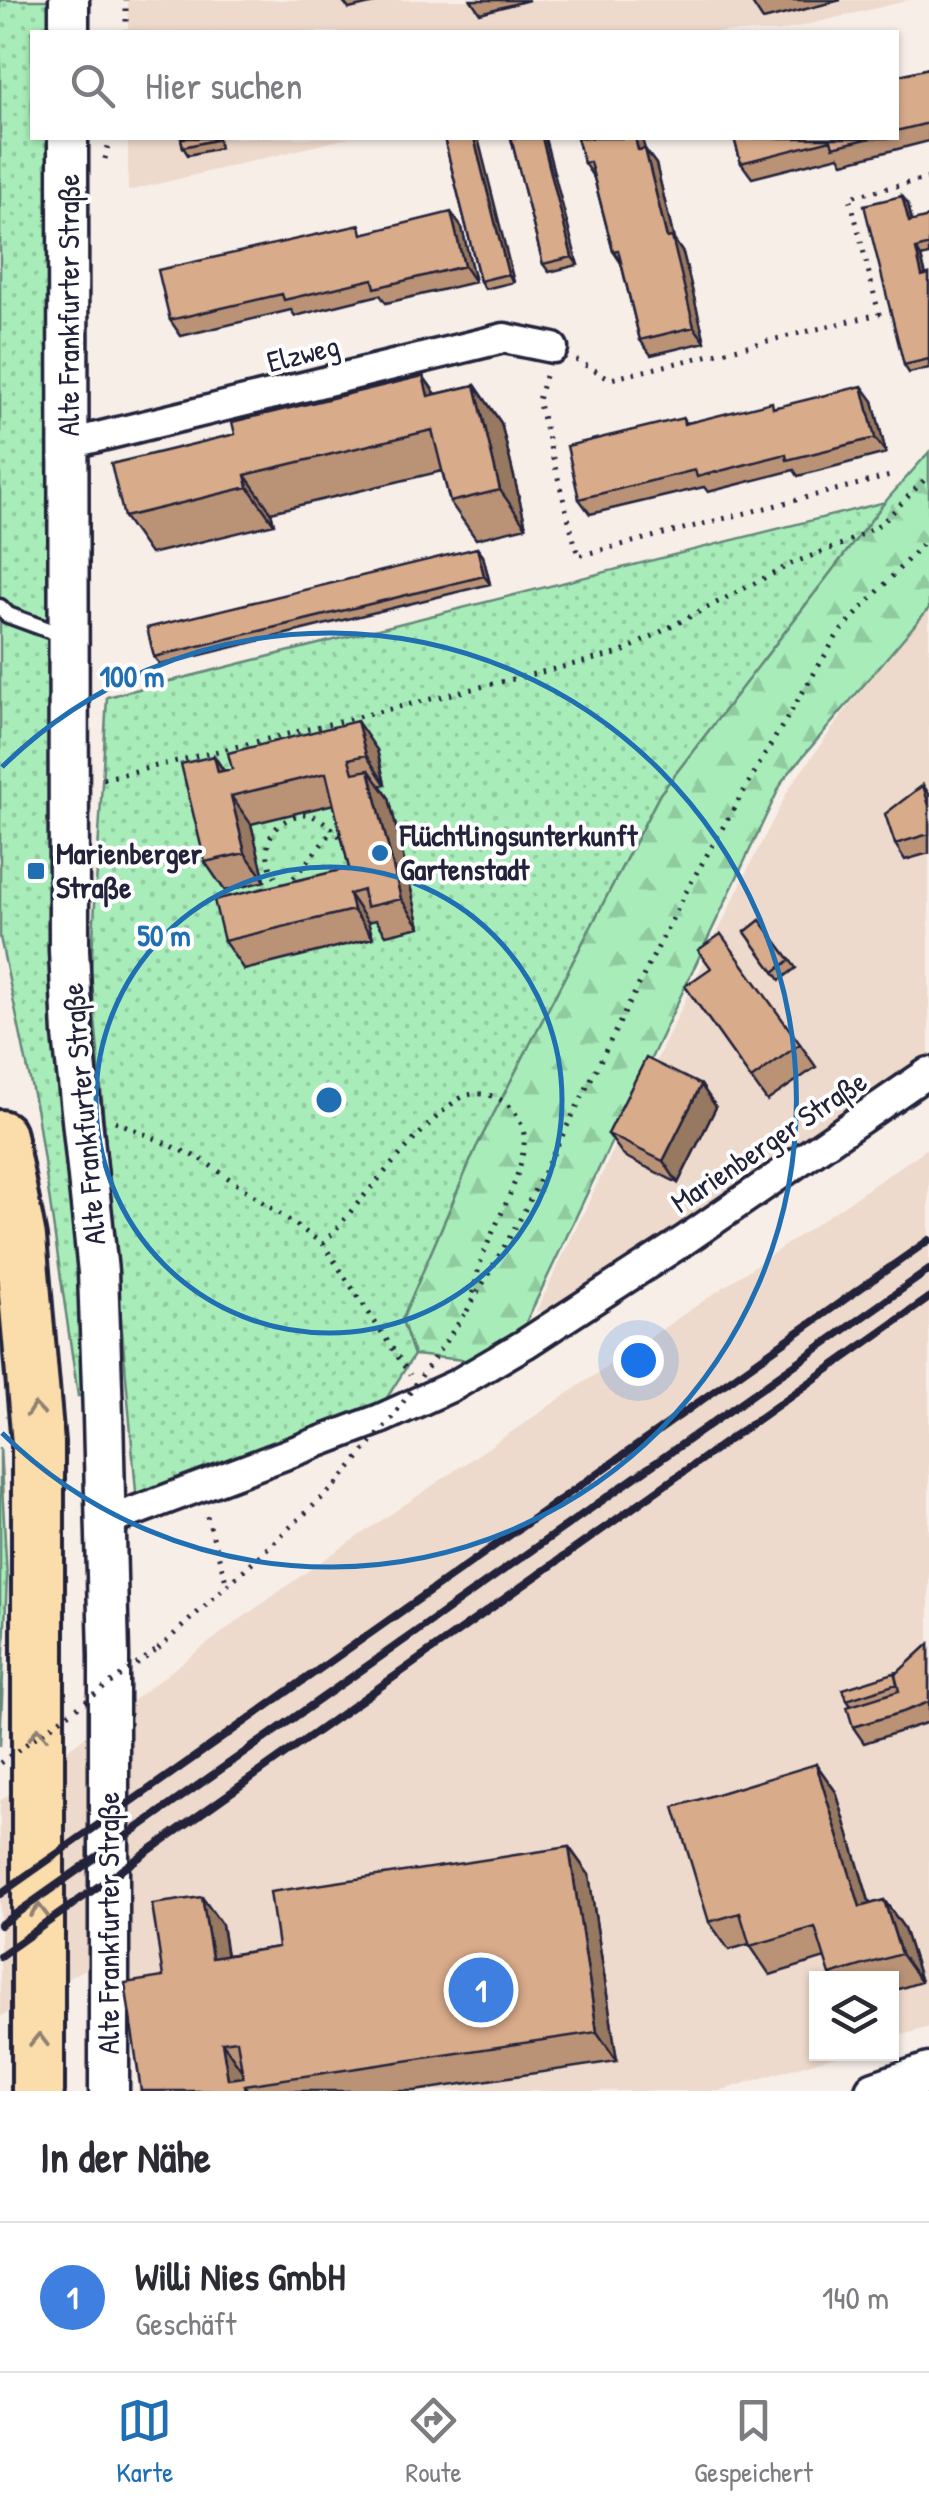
<!DOCTYPE html>
<html lang="de">
<head>
<meta charset="utf-8">
<style>
	:root { --surface:#fff; --page:#f2f2f3; --text:#2b2b33; --muted:#7c7c81; --line:#e1e1e2; --accent:#1f6fb2 }
	body { margin:0; font-family:"Patrick Hand",sans-serif; background:var(--page); color:var(--text) }
	.controls { position:absolute; right:30px; bottom:30px; display:grid; overflow:hidden; border-radius:0px; box-shadow:0 2px 8px #0004 }
	.controls button { width:90px; height:90px; display:grid; place-items:center; padding:0; border:0; border-bottom:2px solid var(--line); background:var(--surface); color:var(--text); font:50px sans-serif }
	.you { position:absolute; left:638px; top:1360px; width:35px; height:35px; margin:-25px; border:8px solid #fff; border-radius:50%; background:#1a73e8; box-shadow:0 0 0 15px #1a73e833 }
	.badge { display:grid; place-items:center; width:65px; height:65px; border-radius:50%; background:var(--accent); color:#fff; font-size:32px; font-weight:700 }
	.pin { position:absolute; translate:-50% -50%; border:5px solid #fff; box-shadow:0 2px 10px #0006 }
	.list { margin:0; padding:0; list-style:none }
	h2 { display:flex; justify-content:space-between; align-items:center; height:130px; margin:0; padding:0 40px; font-size:42px }
	h2 small { font-size:32px; font-weight:400; color:var(--muted) }
	.list li { display:grid; grid-template-columns:65px 1fr auto; gap:30px; align-items:center; box-sizing:border-box; height:150px; padding:0 40px; border-top:2px solid var(--line) }
	.list b { display:block; font-size:38px; white-space:nowrap }
	.list p { margin:0; font-size:32px; white-space:nowrap; color:var(--muted) }
	.list em { font-size:32px; font-style:normal; color:var(--muted) }
	.icon { flex:none; width:55px; height:55px; fill:none; stroke:currentColor; stroke-width:2; stroke-linecap:round; stroke-linejoin:round }
	.map { position:relative; flex:none; width:929px; height:2091px; overflow:hidden }
	.search { position:absolute; background:var(--surface); box-shadow:0 2px 8px #0004; left:30px; right:30px; top:30px; height:110px; display:flex; align-items:center; gap:25px; box-sizing:border-box; padding:0 35px; border-radius:0px; color:var(--muted); font-size:38px }
	.sheet { height:280px; background:var(--surface) }
	nav { display:flex; justify-content:space-around; align-items:center; box-sizing:border-box; height:140px; border-top:2px solid var(--line); background:var(--surface); font-size:28px; color:var(--muted) }
	nav a { display:grid; justify-items:center; gap:5px }
	nav .on { color:var(--accent) }
	.map>svg:first-child { display:block }
	.built { fill:#eedacc }
	.grass { fill:url(#grass-dots); stroke:#65887a; stroke-width:2.5 }
	.forest { fill:url(#forest-firs); stroke:#65887a; stroke-width:2.5 }
	.lines { fill:none; stroke-linecap:round; stroke-linejoin:round }
	.lane-casing { stroke:#22223b; stroke-width:21 }
	.street-casing { stroke:#22223b; stroke-width:35 }
	.secondary-casing { stroke:#22223b; stroke-width:45 }
	.highway-casing { stroke:#22223b; stroke-width:58 }
	.path { stroke:#22223b; stroke-width:5; stroke-dasharray:2.5 8; stroke-linecap:butt }
	.lane { stroke:#fff; stroke-width:14 }
	.street { stroke:#fff; stroke-width:28 }
	.secondary { stroke:#fff; stroke-width:38 }
	.highway { stroke:#fbddab; stroke-width:50 }
	.rail { stroke:#22223b; stroke-width:8 }
	.path-bridge { stroke:#22223b; stroke-width:5; stroke-dasharray:2.5 8; stroke-linecap:butt }
	.wall { fill:#ba9377; stroke:#22223b; stroke-width:2.5 }
	.shaded-wall { fill:#977861; stroke:#22223b; stroke-width:2.5 }
	.building { fill:#d8ab8a; stroke:#22223b; stroke-width:2.5; fill-rule:evenodd }
	.oneway { stroke:#8e8073 }
	.ring { fill:none; stroke:#1f6fb2; stroke-width:5 }
	.poi-dot { fill:#1f6fb2; stroke:#fff; stroke-width:4 }
	.labels { text-anchor:middle; stroke-width:8; stroke-linejoin:round; paint-order:stroke }
	.street-label { font-size:30px; fill:#22223b; stroke:#fff }
	.poi-label { font-size:30px; font-weight:bold; fill:#22223b; stroke:#fff; text-anchor:start }
	.centre { fill:#1f6fb2; stroke:#fff; stroke-width:5 }
	.ring-label { font-size:30px; text-anchor:middle; font-weight:bold; fill:#1f6fb2; stroke:#fff; stroke-width:8; stroke-linejoin:round; paint-order:stroke }
</style>
</head>
<body>
<div class="map">
<svg width="929" height="2091" viewBox="0 0 929 2091">
	<defs>
		<pattern id="grass-dots" width="8" height="8" patternUnits="userSpaceOnUse" patternTransform="scale(2.5)"><rect width="8" height="8" fill="#a8edb9"/><path d="M2 2h.1M6 6h.1" fill="none" stroke="#90cba0" stroke-width="1.8" stroke-linecap="round"/></pattern>
		<pattern id="forest-firs" width="22" height="20" patternUnits="userSpaceOnUse" patternTransform="scale(2.5)"><rect width="22" height="20" fill="#a8edb9"/><path d="M5 1l3.5 6h-7zM16 11l3.5 6h-7z" fill="#90cba0"/></pattern>
	</defs>
	<rect width="100%" height="100%" fill="#f7eee8"/>
	<filter id="ink" filterUnits="userSpaceOnUse"><feTurbulence type="fractalNoise" baseFrequency=".01" numOctaves="2"/><feDisplacementMap in="SourceGraphic" scale="20" xChannelSelector="R" yChannelSelector="G"/><feConvolveMatrix kernelMatrix="1 2 1 2 8 2 1 2 1" color-interpolation-filters="sRGB"/></filter>
	<g filter="url(#ink)">
		<path class="built" d="M128,0H910L777,32H128Z
			M128,138H348L128,191Z
			M929,609V1054L558,1306L536,1312L748,869L790,787L851,703Z
			M929,1147V2027L892,2038V1978H816V2054H841L719,2091H138L130,1943L0,2017V1801L232,1625L322,1561Z"/>
		<path class="grass" d="M0,0H49V32H32V138H49L52,760L83,1282L86,1395L78,1396L37,1113L0,937Z
			M885,502L660,794L476,1148L402,1320L414,1355L383,1404L137,1503L91,972L107,697Z
			M0,1447L7,1578L0,1746Z"/>
		<path class="forest" d="M929,452V608L783,780L519,1337L474,1361L414,1355L402,1320L476,1148L660,794L885,502Z"/>
		<g class="lines">
			<defs>
				<path id="lane" d="M0,607L8,615L68,637"/>
				<path id="street" d="M69,444L504,338L553,348
					M106,1522L380,1419L455,1385L525,1344L685,1240L929,1072"/>
				<path id="secondary" d="M69,32V0
					M68,138L69,950L73,1034L98,1272L103,1416L109,1656V2091
					M875,2091L929,2073"/>
				<path id="highway" d="M0,1136L20,1238L38,1443V2091"/>
			</defs>
			<use href="#lane" class="lane-casing"/>
			<use href="#street" class="street-casing"/>
			<use href="#secondary" class="secondary-casing"/>
			<use href="#highway" class="highway-casing"/>
			<path class="path" d="M126,32V0
				M105,159L110,138
				M576,360L611,379L879,314L850,197L929,178
				M545,376L538,400L578,556L894,475
				M103,779L620,653L793,563L845,543L882,523L929,475
				M303,814C336,817 371,868 342,895C295,939 224,832 303,814Z
				M287,886L334,829
				M115,1121L201,1159L323,1244L410,1375
				M323,1244C349,1215 435,1107 465,1096C479,1091 497,1095 508,1105C519,1115 526,1130 524,1145C520,1182 497,1219 484,1253C478,1267 476,1282 472,1297
				M467,1311L519,1221L689,886L767,751L838,634L929,537
				M207,1516L227,1585
				M158,1649L337,1484"/>
			<use href="#lane" class="lane"/>
			<use href="#street" class="street"/>
			<use href="#secondary" class="secondary"/>
			<use href="#highway" class="highway"/>
			<path class="rail" d="M0,1894L929,1240
				M0,1925L929,1270
				M0,1956L929,1298"/>
			<path class="path-bridge" d="M337,1484L392,1418L467,1311
				M0,1763L158,1649"/>
		</g>
		<path class="wall" d="M342,0H387L349,9Z
			M471,0H529L480,13Z
			M750,0H841L763,20Z
			M929,68V141L843,163L839,156L752,178L741,163L734,138H896V76Z
			M181,138H218L220,148L188,155L183,147Z
			M444,138L514,282L485,289L480,281Z
			M511,138L578,265L549,272L543,264Z
			M644,149L656,164L674,240L683,253L705,342L651,355L640,340L621,263L613,251L594,178L584,163Z
			M902,196L908,204L912,222L929,217V255L921,257L926,275L929,274V368L909,373L904,365Z
			M462,228L475,282L386,303L380,295L295,316L291,310L181,336L170,320L366,233Z
			M423,376L436,394L475,385L501,423L526,527L476,539L450,502L442,471L271,512L274,524L150,554L124,517L235,434Z
			M873,401L886,453L798,476L794,470L708,492L704,487L590,514L579,499L683,418L686,423L776,407Z
			M477,548L483,556L490,584L160,665L154,657Z
			M377,750L385,784L380,785L389,798L420,927L386,935L376,920L368,922L373,938L244,970L224,941L349,868L334,804L251,824L265,881L225,891L205,862L214,756L224,771Z
			M923,785L929,794V853L905,860L895,844Z
			M760,920L796,968L780,980L745,932Z
			M685,986L800,1044L816,1067L767,1101Z
			M701,1085L716,1107L678,1183L624,1156L608,1134Z
			M929,1644V1722L864,1743L853,1727L851,1706L847,1700L898,1673Z
			M816,1764L836,1792L870,1904L884,1900L904,1928L921,1982L892,1991V1978H832L825,1958L770,1975L749,1944L729,1950L709,1922Z
			M569,1847L589,1875L617,2061L415,2091H141L163,1977L222,1925L227,1955L278,1947Z"/>
		<path class="shaded-wall" d="M474,138H478L514,282L508,274Z
			M542,138H545L578,265L572,257Z
			M635,138H642L649,166L638,150Z
			M645,149L656,164L674,240L683,253L705,342L694,327L667,238Z
			M902,196L908,204L914,230L909,222Z
			M451,212L462,228L475,282L464,266Z
			M916,249L921,257L928,284L922,276Z
			M423,376L449,413L428,396Z
			M475,385L501,423L526,527L500,490Z
			M862,386L873,401L886,453L875,438Z
			M245,475L271,512L274,524L248,487Z
			M477,548L483,556L490,584L484,576Z
			M357,721L377,750L385,784L366,755Z
			M214,756L233,785L218,772Z
			M369,770L389,798L420,927L401,899Z
			M231,796L251,824L265,881L245,853Z
			M349,894L368,922L373,938L353,910Z
			M701,1085L716,1107L678,1183L663,1161Z
			M816,1764L836,1792L879,1935L860,1907Z
			M569,1847L589,1875L617,2061L597,2032Z
			M202,1897L222,1925L231,1986L212,1958Z
			M884,1900L904,1928L921,1982L901,1954Z
			M222,2042L242,2071L244,2085L248,2091H236L228,2079Z"/>
		<path class="building" d="M929,68V123L896,131V76Z
			M181,138H214L215,140L183,147Z
			M444,138H474L508,274L480,281Z
			M511,138H542L572,257L543,264Z
			M577,138H635L638,150L645,149L667,238L672,237L694,327L640,340L618,250L613,251L590,162L584,163Z
			M734,138H871L833,147L831,140L741,163Z
			M902,196L909,222L929,217V245L916,249L922,276L929,274V359L904,365L864,205Z
			M451,212L464,266L375,288L373,279L284,300L282,294L170,320L158,270L360,225L362,234Z
			M423,376L428,396L475,385L500,490L450,502L432,430L245,475L248,487L124,517L111,464L235,434L232,422Z
			M862,386L875,438L787,460L786,454L697,477L695,470L579,499L567,446L683,418L684,424L772,402L773,408Z
			M477,548L484,576L154,657L147,628Z
			M357,721L366,755L349,759L353,773L369,770L401,899L366,907L363,890L349,894L353,910L224,941L214,900L349,868L326,773L231,796L245,853L205,862L181,764L214,756L218,772L232,769L228,753Z
			M923,785L929,806V834L895,844L885,814Z
			M760,920L790,960L774,972L745,932Z
			M721,934L800,1044L751,1079L685,986L711,968L698,950Z
			M646,1058L701,1085L663,1161L608,1134Z
			M929,1644V1702L903,1712L853,1727L847,1707L899,1691L895,1675Z
			M897,1672L895,1675L897,1684L847,1700L843,1689Z
			M816,1764L860,1907L884,1900L901,1954L830,1975L815,1927L750,1946L740,1913L709,1922L674,1807Z
			M569,1847L597,2032L244,2085L245,2091H141L125,1983L163,1977L152,1904L202,1897L212,1958L278,1947L270,1892ZM237,2040L243,2077L228,2079L222,2042Z"/>
		<defs><path id="oneway-chevron" d="M-2-3.5L2.5 0L-2 3.5" fill="none" stroke-width="1.6" stroke-linecap="round" stroke-linejoin="round" transform="scale(2.5)"/></defs>
		<g class="oneway">
			<use href="#oneway-chevron" transform="translate(35 1410) rotate(-95)"/>
			<use href="#oneway-chevron" transform="translate(38 1734) rotate(-90)"/>
			<use href="#oneway-chevron" transform="translate(39 1911) rotate(-90)"/>
			<use href="#oneway-chevron" transform="translate(39 2040) rotate(-89)"/>
		</g>
	</g>
	<g class="ring">
		<circle cx="329" cy="1100" r="233"/>
		<path d="M2 767A467 467 0 1 1 2 1433"/>
	</g>
	<g class="poi-dot">
		<circle cx="380" cy="853" r="10"/>
		<rect x="26" y="861" width="20" height="20" rx="5"/>
	</g>
	<g class="labels">
		<g class="street-label">
			<text transform="translate(69 305) rotate(-90)" y="10">Alte Frankfurter Straße</text>
			<text transform="translate(303 354) rotate(-14)" y="10">Elzweg</text>
			<text transform="translate(84 1114) rotate(-95)" y="10">Alte Frankfurter Straße</text>
			<text transform="translate(769 1142) rotate(-34)" y="10">Marienberger Straße</text>
			<text transform="translate(109 1923) rotate(-90)" y="10">Alte Frankfurter Straße</text>
		</g>
		<g class="poi-label">
			<text x="400" y="846">Flüchtlingsunterkunft<tspan x="400" dy="34">Gartenstadt</tspan></text>
			<text x="56" y="864">Marienberger<tspan x="56" dy="34">Straße</tspan></text>
		</g>
	</g>
	<circle cx="329" cy="1100" r="15" class="centre"/>
	<g class="ring-label">
		<text x="132" y="687">100 m</text>
		<text x="164" y="946">50 m</text>
	</g>
</svg>
<div class="controls">
<button><svg class="icon" aria-label="layers" viewBox="0 0 24 24"><path d="M12 4l9 5-9 5-9-5zM3 14l9 5 9-5"/></svg></button>
</div>
<div class="you"></div>
<div class="pin badge" style="left:481px;top:1990px;background:#3f7fe0">1</div>
<div class="search"><svg class="icon" aria-label="search" viewBox="0 0 24 24"><circle cx="10" cy="10" r="6"/><path d="M15 15l6 6"/></svg>Hier suchen</div>
</div>
<section class="sheet">
<h2>In der Nähe<small></small></h2>
<ul class="list">
<li><span class="badge" style="background:#3f7fe0">1</span><div><b>Willi Nies GmbH</b><p>Geschäft</p></div><em>140 m</em></li>
</ul>
</section>
<nav>
<a class="on"><svg class="icon" aria-label="map" viewBox="0 0 24 24"><path d="M3 6l6-2 6 2 6-2v14l-6 2-6-2-6 2zM9 4v14M15 6v14"/></svg>Karte</a>
<a><svg class="icon" aria-label="directions" viewBox="0 0 24 24"><path d="M12 3l9 9-9 9-9-9zM9 14v-3h6M13 9l2 2-2 2"/></svg>Route</a>
<a><svg class="icon" aria-label="saved" viewBox="0 0 24 24"><path d="M7 4h10v16l-5-4-5 4z"/></svg>Gespeichert</a>
</nav>
</body>
</html>
